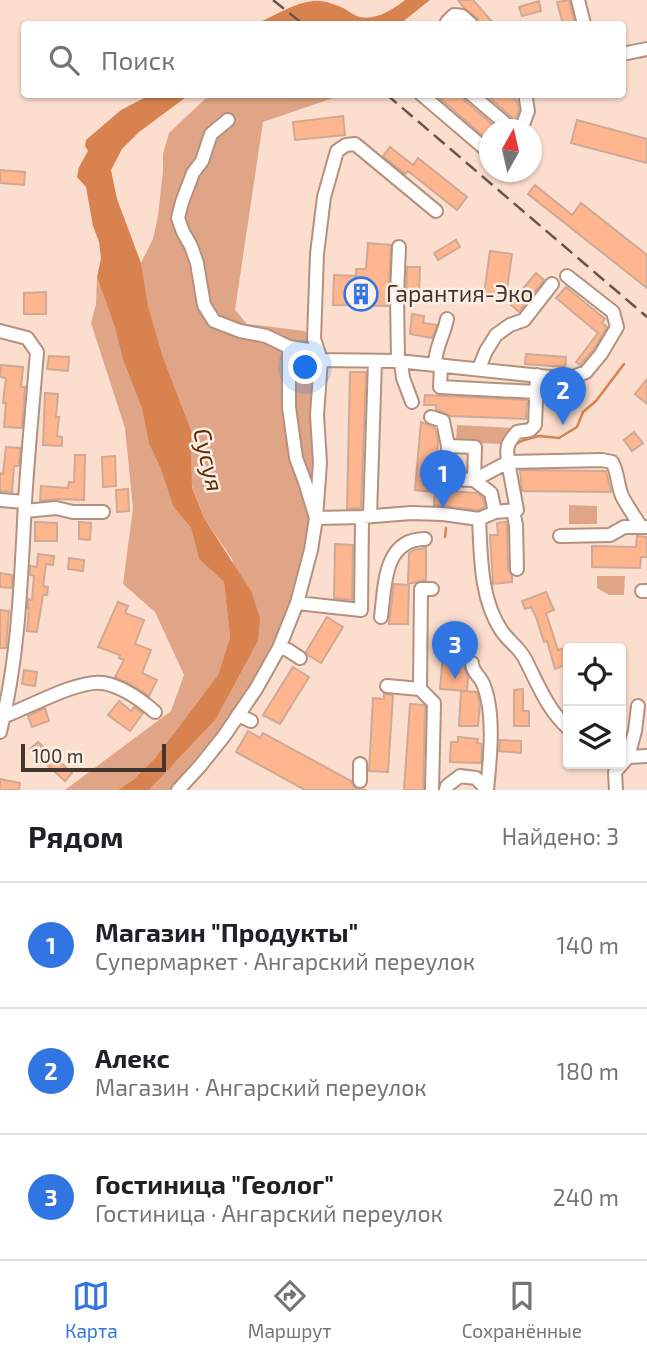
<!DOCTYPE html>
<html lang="ru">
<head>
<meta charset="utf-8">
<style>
	:root { --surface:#fff; --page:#f6f6f6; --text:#202124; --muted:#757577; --line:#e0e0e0; --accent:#3175e2 }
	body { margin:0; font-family:"Exo 2",sans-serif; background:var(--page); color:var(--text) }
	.controls { position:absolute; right:21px; bottom:21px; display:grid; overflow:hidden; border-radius:7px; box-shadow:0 2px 5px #0004 }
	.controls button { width:63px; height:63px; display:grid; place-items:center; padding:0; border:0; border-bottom:2px solid var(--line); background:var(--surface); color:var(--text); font:35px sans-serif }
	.compass { position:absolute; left:479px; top:119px; width:63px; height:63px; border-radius:50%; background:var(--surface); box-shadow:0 2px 5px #0004; rotate:8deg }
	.scale { position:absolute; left:21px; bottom:18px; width:145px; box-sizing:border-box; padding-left:7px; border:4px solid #43352d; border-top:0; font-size:19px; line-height:24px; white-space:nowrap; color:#43352d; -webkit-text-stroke:5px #feefe7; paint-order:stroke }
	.you { position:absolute; left:306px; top:368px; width:24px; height:24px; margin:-18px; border:5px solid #fff; border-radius:50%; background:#1a73e8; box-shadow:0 0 0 10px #1a73e833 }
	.badge { display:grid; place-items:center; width:46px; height:46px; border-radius:50%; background:var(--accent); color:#fff; font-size:23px; font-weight:700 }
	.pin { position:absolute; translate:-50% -58px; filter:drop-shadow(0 2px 4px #0008) }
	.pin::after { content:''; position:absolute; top:37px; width:24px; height:21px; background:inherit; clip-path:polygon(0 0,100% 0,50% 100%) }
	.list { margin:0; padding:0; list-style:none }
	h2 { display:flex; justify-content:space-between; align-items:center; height:91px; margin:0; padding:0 28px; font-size:30px }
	h2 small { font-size:23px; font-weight:400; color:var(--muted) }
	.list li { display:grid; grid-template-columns:46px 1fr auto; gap:21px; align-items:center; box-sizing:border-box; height:126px; padding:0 28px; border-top:2px solid var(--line) }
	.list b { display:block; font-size:26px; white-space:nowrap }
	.list p { margin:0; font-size:23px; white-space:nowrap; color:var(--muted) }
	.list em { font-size:23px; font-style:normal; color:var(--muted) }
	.icon { flex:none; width:38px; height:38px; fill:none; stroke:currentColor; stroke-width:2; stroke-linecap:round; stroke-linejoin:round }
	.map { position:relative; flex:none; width:647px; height:790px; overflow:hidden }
	.search { position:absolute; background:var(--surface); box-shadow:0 2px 5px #0004; left:21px; right:21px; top:21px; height:77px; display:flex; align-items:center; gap:18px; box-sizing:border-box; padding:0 24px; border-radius:7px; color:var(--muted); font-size:26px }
	.sheet { height:469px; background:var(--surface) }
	nav { display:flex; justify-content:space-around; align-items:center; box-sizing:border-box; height:98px; border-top:2px solid var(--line); background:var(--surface); font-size:19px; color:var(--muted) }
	nav a { display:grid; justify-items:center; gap:4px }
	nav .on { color:var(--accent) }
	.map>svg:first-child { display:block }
	.green { fill:#dfa586 }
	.water { fill:#d8824f }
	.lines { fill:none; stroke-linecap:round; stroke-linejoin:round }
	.stream { stroke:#d8824f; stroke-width:2.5 }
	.building { fill:#ffb68e; stroke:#cda996; stroke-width:2 }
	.minor-casing { stroke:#b4917e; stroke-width:16 }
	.minor { stroke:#fff; stroke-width:12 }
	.rail { stroke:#67554c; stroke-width:2.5; stroke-dasharray:14 7; stroke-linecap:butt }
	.labels { text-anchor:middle; stroke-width:5; stroke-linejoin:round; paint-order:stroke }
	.poi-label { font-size:23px; fill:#43352d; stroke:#feefe7; text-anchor:start }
	.water-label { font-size:24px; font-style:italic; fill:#632b03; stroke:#feefe7 }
</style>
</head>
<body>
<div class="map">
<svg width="647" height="790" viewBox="0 0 647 790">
	<rect width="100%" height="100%" fill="#fcdece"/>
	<path class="green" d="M220,94L342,95L263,122L235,310L247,324L305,331L321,360L311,550L273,647L251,687L213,738L169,790H149L216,719L258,641L232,559L204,518L192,486L191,430L163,357L147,307L141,263L153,239L158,216L163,171V154L169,133L205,99Z
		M97,277L115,328L123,360L142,409L149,444L160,467L173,506L191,528L199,559L224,582L230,637L218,675L155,758L134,779L118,790H65L171,711L184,675L155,612L123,584L133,508L125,428L91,323L96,304Z
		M457,425L516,428L502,444L456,442Z
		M569,505L597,506V524H569Z
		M597,576H625L624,595H609L597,588Z"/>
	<path class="water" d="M405,0H430L400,24H339L329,23L324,24H256C274,16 294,3 313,1C323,0 337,5 345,9C350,12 355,16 360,17C375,21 394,9 405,0Z
		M150,95H189L139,132L122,149L111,170L117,199L141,263L148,307L163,357L191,430L192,487L204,518L251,591L260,618L258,641L216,719L149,790H118L134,779L155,758L218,675L230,637L224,582L199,559L191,528L173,506L160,467L149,444L142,409L123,360L115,328L97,277L101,258L99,242L93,226L86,187L77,177L79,167L88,151L85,146L86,140L121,110Z"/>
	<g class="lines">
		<path class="stream" d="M514,445L524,440L539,436L559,438L577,427L583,412L596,401L624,364
			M445,537L446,528"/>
	</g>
	<path class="building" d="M458,0H473L494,24H480L477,18L464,8Z
		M569,0L575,24H563L557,2Z
		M539,1L541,11L522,16L519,7Z
		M435,94H462L465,101L499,130H489V141Z
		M485,94H510L517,101L519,110L515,120Z
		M343,116L345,135L295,140L293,122Z
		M577,120L647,139V163L571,143Z
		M390,147L413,165L418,158L467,197L457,210L408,171L405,174L383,156Z
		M0,170L25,172L24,185L0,183Z
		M535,185L572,215L581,203L647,255V288L528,194Z
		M456,240L460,247L438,260L434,253Z
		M368,243L391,245L388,306L333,305L334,275L356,276V269H366Z
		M490,251L512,254L506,296L484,294Z
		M407,267H420L419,295H406Z
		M536,273L544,280L519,312L510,304Z
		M566,287L605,319L602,323L607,327L594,349L580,365L576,362L598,333L556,298Z
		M46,292V314H24V293Z
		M412,314L424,316L423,323L437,325L432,338L410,334Z
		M526,354L566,357L565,367L525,364Z
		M49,356L69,357L68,371L47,369Z
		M1,365L23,367L21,387H25L22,428L4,427L6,403H3L6,378L0,377Z
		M350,372H366L361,508L347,509Z
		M647,379V404L635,394Z
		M45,393L58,394L56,417H59L57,436L62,437V446L43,445Z
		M425,395L527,400L526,419L450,416L436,409V405H424Z
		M421,422L435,428L438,440L434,492L415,490Z
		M634,432L643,443L632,451L624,440Z
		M6,447L20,448L19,466H14L12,492L0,491V473L3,474Z
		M75,455H85L84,500L57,499L40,501L41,486L68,488L69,482H74Z
		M115,456L116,486L103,487L102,457Z
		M520,470L606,471L611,492L522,491Z
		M128,489L129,511L117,512L116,490Z
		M435,490L477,493L483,498L485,507L478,510L434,505Z
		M35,522L57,523V541H35Z
		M79,522L91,523L90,540L79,539Z
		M504,522H506L507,526L508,569L512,576V582L493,584L490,535H498L497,523Z
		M637,536L647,537V557H641L640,568L592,567V546L636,547Z
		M335,544L353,545L352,600L334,598Z
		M426,548V580L408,584L409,553L414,550Z
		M38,554L54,556L53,565L46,564L43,586L48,587L47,595H43L37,632L27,631L29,608H28V599L32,600L34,576L30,575V566L37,567Z
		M69,558L84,560L83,571L68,569Z
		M0,573L12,575V588L0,587Z
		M394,584L409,585L408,624H389Z
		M546,592L554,610L546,613L558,650L565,648L568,660V664L555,669L547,641L544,642L536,617L531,607L525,609L522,601Z
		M118,602L128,606L125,613L144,620L135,644L151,650L142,673L157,680L149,696L128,683L115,677L124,660L119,658L120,655L98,647Z
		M0,610L9,611L6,648H0Z
		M327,617L343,627L321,663L308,655L306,652Z
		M443,653L470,655L464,659L463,663L468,678L467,691L440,689Z
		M293,667L309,677L280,724L263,715Z
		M24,670L37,672L35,686L22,684Z
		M523,689V711H529V726H514V690Z
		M461,691L477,692L480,704L478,726H459Z
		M384,694L393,695L388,772L369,771L373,698L384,699Z
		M119,701L131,711L134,707L143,713L130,731L108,715Z
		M410,704L424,705L425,707L423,790H404Z
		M45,708L49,721L32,727L28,716Z
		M248,731L260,738L263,733L351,781L353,786L356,789L367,790H305L236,752Z
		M458,737L478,739L477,743L482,744L481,763L450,762L451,742H458Z
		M500,740L521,741V753L499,751Z
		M38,742L60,764L61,763L72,773L65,781L45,763L44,764L30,749Z
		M0,779L20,783L19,790H0Z"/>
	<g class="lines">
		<defs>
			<path id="minor" d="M578,0L584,24
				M447,24V22L454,15L462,16L471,24
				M622,54L647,49
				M421,94L490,153
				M471,94L513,130
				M228,120L211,134L202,161L193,173L182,202L178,218L183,232L191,246L197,263L204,305L214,321L240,331L266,336L289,347
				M521,130L528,111L526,99L527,94
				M567,276L613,312L617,327L601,354L586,372L568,379L398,361L321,360L309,350L289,347V407L296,458L305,482L316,518L362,517L411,513L443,514L479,519L495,512L517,510L508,462L602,460L612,462C618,472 617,484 622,496C627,506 635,517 641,527
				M0,331L27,338L37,352C33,402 28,452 25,502C21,579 19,657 0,732
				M398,361L397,295L399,247
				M401,362L403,378L412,402
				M435,364C435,348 444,335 447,319
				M441,365L440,387L536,392L565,380
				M479,368L486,351L496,335L510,325L524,320L552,284
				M431,417L443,421L448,446L447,479L474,480L508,462C506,446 507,444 517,432L530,430L535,425L537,375
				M448,446L475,447L474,480L491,493L495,512
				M0,500L25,502
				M25,511L56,508L73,512H103
				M513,511L516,525L517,569
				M370,516L375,361
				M479,519C481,556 480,598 501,630C508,641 519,647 525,659C538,684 547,709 568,728
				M560,536L610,535L624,527H647
				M642,591H647
				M297,603L361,610L362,517
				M381,617C385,587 383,539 425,539
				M279,648L288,650L300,658
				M472,663C472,673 481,676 484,686C495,715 490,760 487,790
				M387,686L420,689
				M238,715L251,721
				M0,718C26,709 78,679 103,683C122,686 141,700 155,712
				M628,757L647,756
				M360,764V781
				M615,772L628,757L635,731L638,706
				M615,772L616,790
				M178,790L200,766L224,736L256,689L279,648L297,603L311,550L316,518L320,463L317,415L321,360L314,339L317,254L324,197L337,151L346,145L355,144L436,211
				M432,790L434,703L420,689L421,589H432
				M446,790L447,786L460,776L476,778L487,790"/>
		</defs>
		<use href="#minor" class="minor-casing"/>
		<use href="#minor" class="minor"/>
		<path class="rail" d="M273,0L303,24
			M386,94L647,317"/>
	</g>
	<defs>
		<symbol id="building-ring" viewBox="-11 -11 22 22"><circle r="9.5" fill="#feefe7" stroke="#3175e2" stroke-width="1.5"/><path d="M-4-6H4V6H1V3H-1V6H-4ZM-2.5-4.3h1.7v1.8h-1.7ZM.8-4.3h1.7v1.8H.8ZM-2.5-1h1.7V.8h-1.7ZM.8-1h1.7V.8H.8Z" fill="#3175e2"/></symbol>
	</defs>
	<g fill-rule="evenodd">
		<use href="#building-ring" x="342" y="275" width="38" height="38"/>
	</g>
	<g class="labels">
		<g class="poi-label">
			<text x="386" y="302">Гарантия-Эко</text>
		</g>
		<g class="water-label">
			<text transform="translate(208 460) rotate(77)" y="8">Сусуя</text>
		</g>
	</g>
</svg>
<div class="controls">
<button><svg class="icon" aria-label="locate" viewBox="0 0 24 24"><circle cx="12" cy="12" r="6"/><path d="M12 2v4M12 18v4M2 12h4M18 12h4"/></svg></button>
<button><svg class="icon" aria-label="layers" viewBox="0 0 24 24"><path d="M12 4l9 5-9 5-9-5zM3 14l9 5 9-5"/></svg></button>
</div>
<svg class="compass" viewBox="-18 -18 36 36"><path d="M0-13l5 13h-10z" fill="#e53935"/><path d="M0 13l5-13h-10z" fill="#757577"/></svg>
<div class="scale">100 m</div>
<div class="you"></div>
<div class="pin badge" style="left:443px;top:508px">1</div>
<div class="pin badge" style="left:563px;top:425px">2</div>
<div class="pin badge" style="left:455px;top:679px">3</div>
<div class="search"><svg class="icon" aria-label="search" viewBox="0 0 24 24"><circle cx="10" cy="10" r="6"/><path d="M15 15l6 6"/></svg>Поиск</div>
</div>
<section class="sheet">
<h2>Рядом<small>Найдено: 3</small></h2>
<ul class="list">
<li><span class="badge">1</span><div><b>Магазин &quot;Продукты&quot;</b><p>Супермаркет · Ангарский переулок</p></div><em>140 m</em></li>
<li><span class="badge">2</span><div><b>Алекс</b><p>Магазин · Ангарский переулок</p></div><em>180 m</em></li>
<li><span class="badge">3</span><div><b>Гостиница &quot;Геолог&quot;</b><p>Гостиница · Ангарский переулок</p></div><em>240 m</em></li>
</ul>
</section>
<nav>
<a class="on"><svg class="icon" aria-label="map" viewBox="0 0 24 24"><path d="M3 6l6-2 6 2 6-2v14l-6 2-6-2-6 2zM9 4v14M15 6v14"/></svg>Карта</a>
<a><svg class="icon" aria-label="directions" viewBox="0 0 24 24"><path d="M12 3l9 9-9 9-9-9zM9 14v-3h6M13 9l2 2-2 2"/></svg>Маршрут</a>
<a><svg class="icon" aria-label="saved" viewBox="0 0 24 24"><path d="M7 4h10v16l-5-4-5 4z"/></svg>Сохранённые</a>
</nav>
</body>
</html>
